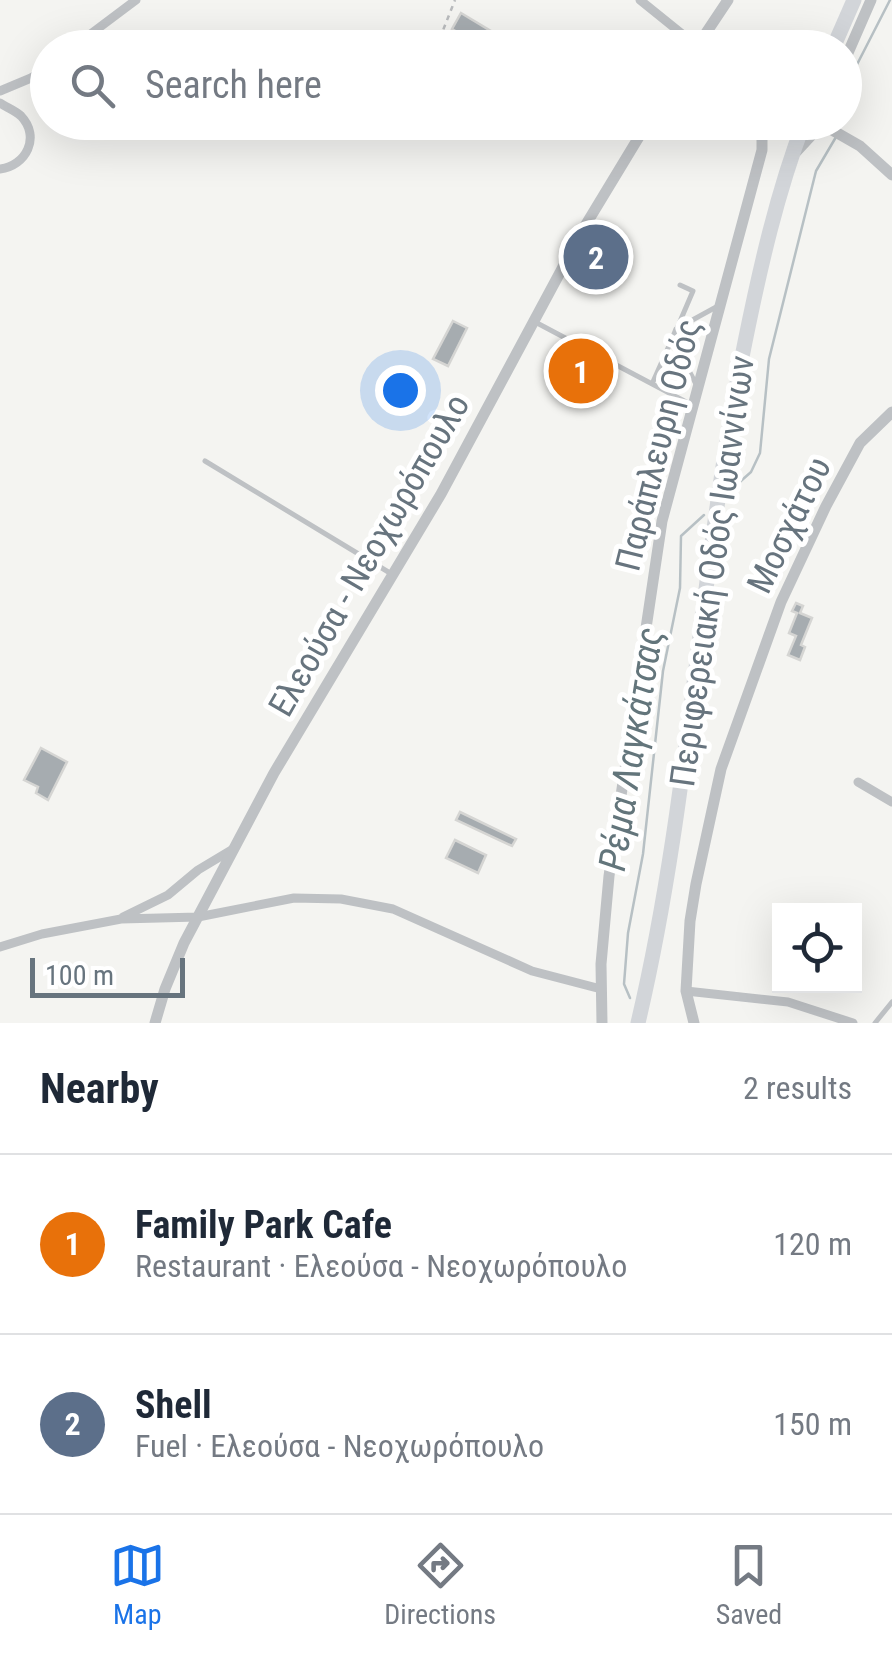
<!DOCTYPE html>
<html lang="en">
<head>
<meta charset="utf-8">
<style>
	:root { --surface:#fff; --page:#f2f2f3; --text:#1f2937; --muted:#747a83; --line:#e0e1e3; --accent:#1a73e8 }
	body { margin:0; font-family:"Roboto Condensed",sans-serif; background:var(--page); color:var(--text) }
	.controls { position:absolute; right:30px; bottom:30px; display:grid; overflow:hidden; border-radius:0px; box-shadow:0 10px 40px #0002 }
	.controls button { width:90px; height:90px; display:grid; place-items:center; padding:0; border:0; border-bottom:2px solid var(--line); background:var(--surface); color:var(--text); font:50px sans-serif }
	.scale { position:absolute; left:30px; bottom:25px; width:155px; box-sizing:border-box; padding-left:10px; border:5px solid #67747e; border-top:0; font-size:28px; line-height:35px; white-space:nowrap; color:#67747e; -webkit-text-stroke:8px #fff; paint-order:stroke }
	.you { position:absolute; left:400px; top:390px; width:35px; height:35px; margin:-25px; border:8px solid #fff; border-radius:50%; background:#1a73e8; box-shadow:0 0 0 15px #1a73e833 }
	.badge { display:grid; place-items:center; width:65px; height:65px; border-radius:50%; background:var(--accent); color:#fff; font-size:32px; font-weight:700 }
	.pin { position:absolute; translate:-50% -50%; border:5px solid #fff; box-shadow:0 2px 10px #0006 }
	.list { margin:0; padding:0; list-style:none }
	h2 { display:flex; justify-content:space-between; align-items:center; height:130px; margin:0; padding:0 40px; font-size:42px }
	h2 small { font-size:32px; font-weight:400; color:var(--muted) }
	.list li { display:grid; grid-template-columns:65px 1fr auto; gap:30px; align-items:center; box-sizing:border-box; height:180px; padding:0 40px; border-top:2px solid var(--line) }
	.list b { display:block; font-size:38px; white-space:nowrap }
	.list p { margin:0; font-size:32px; white-space:nowrap; color:var(--muted) }
	.list em { font-size:32px; font-style:normal; color:var(--muted) }
	.icon { flex:none; width:55px; height:55px; fill:none; stroke:currentColor; stroke-width:2; stroke-linecap:round; stroke-linejoin:round }
	.map { position:relative; flex:none; width:892px; height:1023px; overflow:hidden }
	.search { position:absolute; background:var(--surface); box-shadow:0 10px 40px #0002; left:30px; right:30px; top:30px; height:110px; display:flex; align-items:center; gap:25px; box-sizing:border-box; padding:0 35px; border-radius:55px; color:var(--muted); font-size:38px }
	.sheet { height:490px; background:var(--surface) }
	nav { display:flex; justify-content:space-around; align-items:center; box-sizing:border-box; height:140px; border-top:2px solid var(--line); background:var(--surface); font-size:28px; color:var(--muted) }
	nav a { display:grid; justify-items:center; gap:5px }
	nav .on { color:var(--accent) }
	.map>svg:first-child { display:block }
	.lines { fill:none; stroke-linecap:round; stroke-linejoin:round }
	.stream { stroke:#b7c0c4; stroke-width:2.5 }
	.building { fill:#a6acb0; stroke:#d5d5d3; stroke-width:2.5 }
	.path { stroke:#b9bbbd; stroke-width:2.5; stroke-dasharray:5 5; stroke-linecap:butt }
	.service { stroke:#bec1c4; stroke-width:5 }
	.minor { stroke:#bec1c4; stroke-width:9 }
	.tertiary { stroke:#bec1c4; stroke-width:11 }
	.trunk { stroke:#d2d5d9; stroke-width:15 }
	.labels { text-anchor:middle; stroke-width:10; stroke-linejoin:round; paint-order:stroke }
	.street-label { font-size:35px; fill:#67747e; stroke:#fff }
	.water-label { font-size:38px; font-style:italic; fill:#63757b; stroke:#fff }
</style>
</head>
<body>
<div class="map">
<svg width="892" height="1023" viewBox="0 0 892 1023">
	<rect width="100%" height="100%" fill="#f4f4f1"/>
	<g class="lines">
		<path class="stream" d="M844,119L848,108L847,84L890,0
			M733,488L751,472L760,453L769,359L816,171L836,137
			M630,998L624,984L628,933L643,854L663,671L680,588L681,536L704,515"/>
	</g>
	<path class="building" d="M461,13L519,48H484L452,29Z
		M610,238L629,248L606,291L588,281Z
		M453,321L467,328L448,366L433,359Z
		M796,603L803,606L800,613L812,618L801,645L805,647L800,660L788,655L796,636L789,633L797,613L792,611Z
		M41,748L67,762L48,800L36,793L38,787L24,780Z
		M460,812L516,839L512,846L456,820Z
		M455,840L486,855L478,873L446,858Z"/>
	<g class="lines">
		<path class="path" d="M436,48L455,0"/>
		<path class="service" d="M568,264L590,262L597,249L587,229
			M537,323L690,404
			M678,326L693,291L680,285
			M652,384L672,339
			M696,384L672,339L676,329L718,306
			M205,461L390,573
			M875,1023L892,1002"/>
		<path class="minor" d="M640,0L697,46
			M72,48L136,0
			M0,91L31,78L48,68
			M0,103C6,107 16,111 21,116C41,137 26,166 0,169
			M858,782L892,802
			M123,917L168,895L198,870L233,849
			M0,947L42,934L121,919L198,917L294,898L341,899L393,909L532,971L601,989
			M686,991L788,1002L853,1023"/>
		<path class="tertiary" d="M696,48L728,0
			M844,62L871,0
			M825,126L860,146L892,175
			M796,152L819,127L825,126L826,122
			M155,1023L165,989L184,943L274,773L441,494L585,226L648,122
			M602,1023L601,964L609,876L662,521L762,150V122
			M694,1023L686,991L690,921L696,884L721,769L781,602L826,506L860,443L892,412"/>
		<path class="trunk" d="M833,48L854,0
			M638,1023C691,799 699,567 745,342C760,268 777,193 804,122"/>
	</g>
	<g class="labels">
		<g class="street-label">
			<text transform="translate(658 445) rotate(-76)" y="12">Παράπλευρη Οδός</text>
			<text transform="translate(789 525) rotate(-64)" y="12">Μοσχάτου</text>
			<text transform="translate(369 555) rotate(-60)" y="12">Ελεούσα - Νεοχωρόπουλο</text>
			<text transform="translate(712 571) rotate(-82)" y="12">Περιφερειακή Οδός Ιωαννίνων</text>
		</g>
		<g class="water-label">
			<text transform="translate(631 749) rotate(-81)" y="13">Ρέμα Λαγκάτσας</text>
		</g>
	</g>
</svg>
<div class="controls">
<button><svg class="icon" aria-label="locate" viewBox="0 0 24 24"><circle cx="12" cy="12" r="6"/><path d="M12 2v4M12 18v4M2 12h4M18 12h4"/></svg></button>
</div>
<div class="scale">100 m</div>
<div class="you"></div>
<div class="pin badge" style="left:581px;top:371px;background:#e8710a">1</div>
<div class="pin badge" style="left:596px;top:257px;background:#5c6f8a">2</div>
<div class="search"><svg class="icon" aria-label="search" viewBox="0 0 24 24"><circle cx="10" cy="10" r="6"/><path d="M15 15l6 6"/></svg>Search here</div>
</div>
<section class="sheet">
<h2>Nearby<small>2 results</small></h2>
<ul class="list">
<li><span class="badge" style="background:#e8710a">1</span><div><b>Family Park Cafe</b><p>Restaurant · Ελεούσα - Νεοχωρόπουλο</p></div><em>120 m</em></li>
<li><span class="badge" style="background:#5c6f8a">2</span><div><b>Shell</b><p>Fuel · Ελεούσα - Νεοχωρόπουλο</p></div><em>150 m</em></li>
</ul>
</section>
<nav>
<a class="on"><svg class="icon" aria-label="map" viewBox="0 0 24 24"><path d="M3 6l6-2 6 2 6-2v14l-6 2-6-2-6 2zM9 4v14M15 6v14"/></svg>Map</a>
<a><svg class="icon" aria-label="directions" viewBox="0 0 24 24"><path d="M12 3l9 9-9 9-9-9zM9 14v-3h6M13 9l2 2-2 2"/></svg>Directions</a>
<a><svg class="icon" aria-label="saved" viewBox="0 0 24 24"><path d="M7 4h10v16l-5-4-5 4z"/></svg>Saved</a>
</nav>
</body>
</html>
